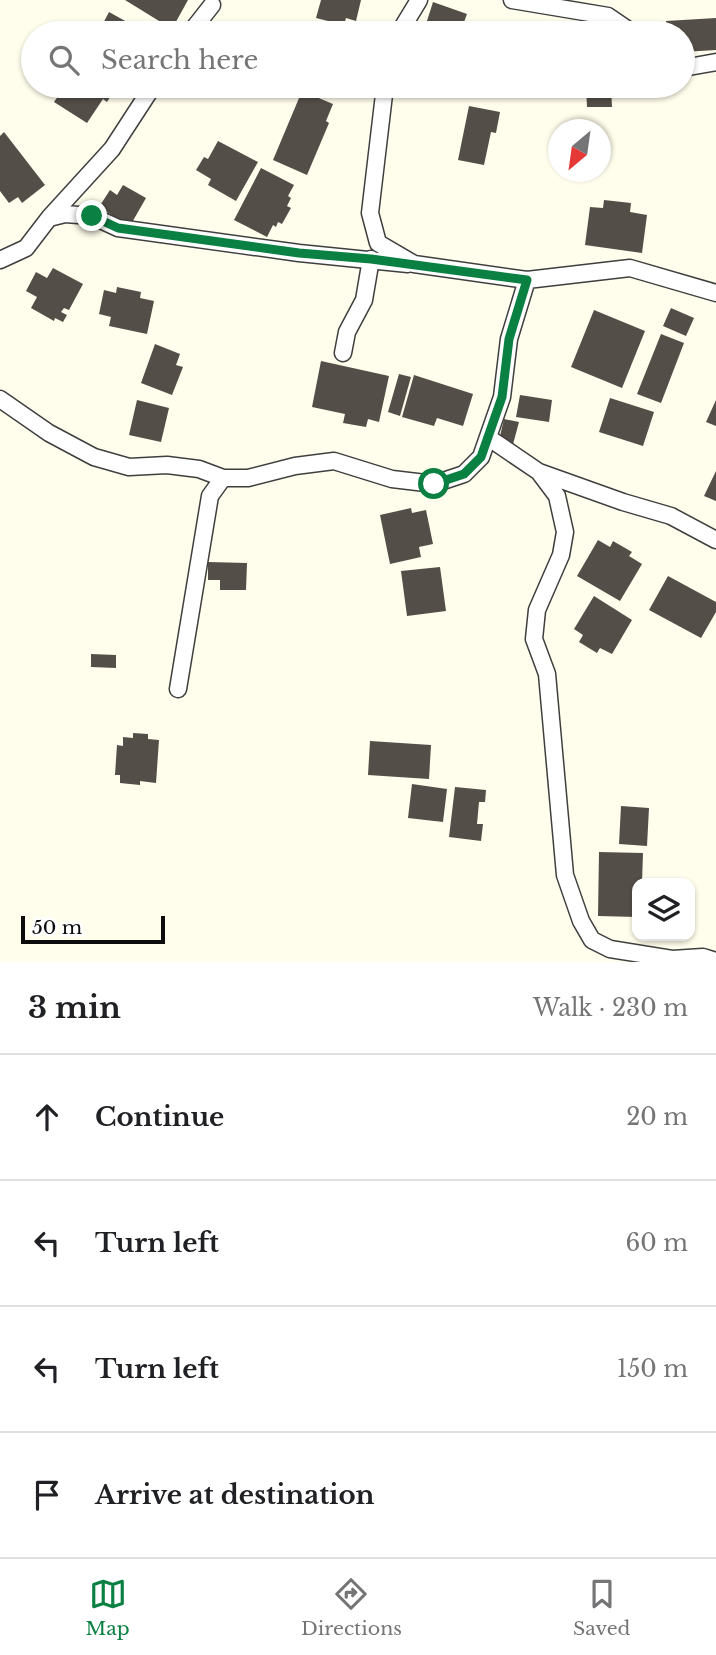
<!DOCTYPE html>
<html lang="en">
<head>
<meta charset="utf-8">
<style>
	:root { --surface:#fff; --page:#f6f6f6; --text:#202124; --muted:#757577; --line:#e0e0e0; --accent:#0b8043 }
	body { margin:0; font-family:"Libre Baskerville",serif; background:var(--page); color:var(--text) }
	.controls { position:absolute; right:21px; bottom:21px; display:grid; overflow:hidden; border-radius:14px; box-shadow:0 2px 5px #0004 }
	.controls button { width:63px; height:63px; display:grid; place-items:center; padding:0; border:0; border-bottom:2px solid var(--line); background:var(--surface); color:var(--text); font:35px sans-serif }
	.compass { position:absolute; left:548px; top:119px; width:63px; height:63px; border-radius:50%; background:var(--surface); box-shadow:0 2px 5px #0004; rotate:209deg }
	.scale { position:absolute; left:21px; bottom:18px; width:144px; box-sizing:border-box; padding-left:7px; border:4px solid #0c0c0c; border-top:0; font-size:19px; line-height:24px; white-space:nowrap; color:#0c0c0c; -webkit-text-stroke:5px #fff; paint-order:stroke }
	.stop { position:absolute; width:21px; height:21px; margin:-16px; border:5px solid #0b8043; border-radius:50%; background:#fff }
	.stop.end { background:#0b8043; border-color:#fff; box-shadow:0 2px 7px #0008 }
	.list { margin:0; padding:0; list-style:none }
	h2 { display:flex; justify-content:space-between; align-items:center; height:91px; margin:0; padding:0 28px; font-size:30px }
	h2 small { font-size:23px; font-weight:400; color:var(--muted) }
	.list li { display:grid; grid-template-columns:46px 1fr auto; gap:21px; align-items:center; box-sizing:border-box; height:126px; padding:0 28px; border-top:2px solid var(--line) }
	.list b { display:block; font-size:26px; white-space:nowrap }
	.list em { font-size:23px; font-style:normal; color:var(--muted) }
	.icon { flex:none; width:38px; height:38px; fill:none; stroke:currentColor; stroke-width:2; stroke-linecap:round; stroke-linejoin:round }
	.map { position:relative; flex:none; width:716px; height:962px; overflow:hidden }
	.search { position:absolute; background:var(--surface); box-shadow:0 2px 5px #0004; left:21px; right:21px; top:21px; height:77px; display:flex; align-items:center; gap:18px; box-sizing:border-box; padding:0 24px; border-radius:38px; color:var(--muted); font-size:26px }
	.sheet { height:595px; background:var(--surface) }
	nav { display:flex; justify-content:space-around; align-items:center; box-sizing:border-box; height:98px; border-top:2px solid var(--line); background:var(--surface); font-size:19px; color:var(--muted) }
	nav a { display:grid; justify-items:center; gap:4px }
	nav .on { color:var(--accent) }
	.map>svg:first-child { display:block }
	.building { fill:#544e49 }
	.lines { fill:none; stroke-linecap:round; stroke-linejoin:round }
	.minor-casing { stroke:#3f3f3f; stroke-width:19 }
	.minor { stroke:#fff; stroke-width:16 }
	.route { stroke:#0b8043; stroke-width:9 }
</style>
</head>
<body>
<div class="map">
<svg width="716" height="962" viewBox="0 0 716 962">
	<rect width="100%" height="100%" fill="#fffdeb"/>
	<path class="building" d="M125,0H188L172,29Z
		M321,0H361L356,21L346,18L344,25L316,18Z
		M433,2L467,14L460,33H450L426,24Z
		M109,12L147,33H98Z
		M716,18V50L683,52V33H667L666,21Z
		M58,86H117L107,102L103,99L87,123L54,102L60,93L55,90Z
		M586,86H611L612,107H587Z
		M302,91L333,104L326,121L329,123L307,175L273,160Z
		M469,106L500,112L496,133L491,132L484,165L458,160Z
		M4,132L45,185L22,203L18,197L9,203L0,191V136Z
		M218,141L258,162L236,201L208,185L211,179L196,170L204,157L208,159Z
		M261,168L294,185L288,196L291,198L287,206L291,208L282,224L278,222L276,227L273,225L267,237L234,220Z
		M123,185L146,198L130,226L99,207L110,190L117,195Z
		M604,200L631,203L630,212L647,215L642,253L585,245L590,207L603,208Z
		M53,268L83,284L69,310L64,308L61,312L67,315L63,322L55,318L54,321L31,308L37,297L26,291L36,272L47,278Z
		M117,287L141,292L140,298L154,301L147,334L109,326L111,317L99,314L104,290L116,293Z
		M671,308L694,318L686,336L663,326Z
		M594,310L645,331L622,388L571,367Z
		M661,334L684,343L661,403L637,394Z
		M155,344L180,354L176,365L183,367L172,395L141,383Z
		M321,361L389,376L379,422L368,419L366,427L343,423L345,414L312,407Z
		M399,374L411,377L400,416L388,412Z
		M414,375L473,394L463,426L437,418L434,426L402,417Z
		M520,395L552,400L549,422L516,417Z
		M610,398L654,412L643,446L599,432Z
		M137,400L169,408L161,442L129,435Z
		M716,400V426L706,422Z
		M504,419L519,422L512,448L500,436Z
		M716,471V501L704,496Z
		M411,508L412,513L426,510L433,544L419,547L421,557L390,564L380,515Z
		M598,540L610,547L613,541L632,552L629,556L642,564L620,601L577,576Z
		M208,562L247,563L246,590H220V580H208Z
		M440,567L446,611L407,616L401,571Z
		M668,576L716,602V612L701,638L649,610Z
		M594,596L632,620L612,654L600,648L597,653L579,642L583,635L574,629Z
		M91,654L116,655V668L91,667Z
		M133,733L148,734V739L159,740L156,783L140,781V785L120,783V775H115L117,745L123,746V737L133,738Z
		M370,741L431,745L429,779L368,775Z
		M412,784L447,789L443,822L408,818Z
		M455,787L486,790L485,802H479L477,824H483L481,841L449,837Z
		M621,806L649,808L647,846L619,844Z
		M599,852L643,853L642,883H637V917L598,916Z"/>
	<g class="lines">
		<defs>
			<path id="minor" d="M512,0L608,16L633,33
				M190,33L212,5
				M399,33L419,0
				M683,68L716,62
				M385,86L370,213L378,243L414,264L527,280L630,268L716,293
				M49,218L112,149L153,86
				M0,260L26,248L49,218L65,214L92,216L118,228L299,253L408,264
				M343,353L347,332L364,300L371,259
				M0,399L49,433L94,457L129,467L167,465L199,469L223,478H248L295,466L334,461L392,479L434,484L464,474L481,457L502,397L509,339L527,280
				M489,438L539,472L623,502L671,516L716,540
				M539,472L557,496L565,532L561,555L537,610L534,639L547,674L565,875L581,921L592,940L610,949L672,959L703,957L716,961
				M178,689L210,496L223,478"/>
		</defs>
		<use href="#minor" class="minor-casing"/>
		<use href="#minor" class="minor"/>
	</g>
	<g class="lines">
		<path class="route" d="M92,216L118,228L299,253L371,259L527,280L509,339L502,397L481,457L464,474L434,484"/>
	</g>
</svg>
<div class="controls">
<button><svg class="icon" aria-label="layers" viewBox="0 0 24 24"><path d="M12 4l9 5-9 5-9-5zM3 14l9 5 9-5"/></svg></button>
</div>
<svg class="compass" viewBox="-18 -18 36 36"><path d="M0-13l5 13h-10z" fill="#e53935"/><path d="M0 13l5-13h-10z" fill="#757577"/></svg>
<div class="scale">50 m</div>
<div class="stop" style="left:434px;top:484px"></div>
<div class="stop end" style="left:92px;top:216px"></div>
<div class="search"><svg class="icon" aria-label="search" viewBox="0 0 24 24"><circle cx="10" cy="10" r="6"/><path d="M15 15l6 6"/></svg>Search here</div>
</div>
<section class="sheet">
<h2>3 min<small>Walk · 230 m</small></h2>
<ul class="list">
<li><svg class="icon" aria-label="ahead" viewBox="0 0 24 24"><path d="M12 20V5M6 11l6-6 6 6"/></svg><div><b>Continue</b></div><em>20 m</em></li>
<li><svg class="icon" aria-label="left" viewBox="0 0 24 24"><path d="M17 20v-9H6M10 6l-5 5 5 5"/></svg><div><b>Turn left</b></div><em>60 m</em></li>
<li><svg class="icon" aria-label="left" viewBox="0 0 24 24"><path d="M17 20v-9H6M10 6l-5 5 5 5"/></svg><div><b>Turn left</b></div><em>150 m</em></li>
<li><svg class="icon" aria-label="arrive" viewBox="0 0 24 24"><path d="M6 21V4h12l-3 4 3 4H6"/></svg><div><b>Arrive at destination</b></div></li>
</ul>
</section>
<nav>
<a class="on"><svg class="icon" aria-label="map" viewBox="0 0 24 24"><path d="M3 6l6-2 6 2 6-2v14l-6 2-6-2-6 2zM9 4v14M15 6v14"/></svg>Map</a>
<a><svg class="icon" aria-label="directions" viewBox="0 0 24 24"><path d="M12 3l9 9-9 9-9-9zM9 14v-3h6M13 9l2 2-2 2"/></svg>Directions</a>
<a><svg class="icon" aria-label="saved" viewBox="0 0 24 24"><path d="M7 4h10v16l-5-4-5 4z"/></svg>Saved</a>
</nav>
</body>
</html>
